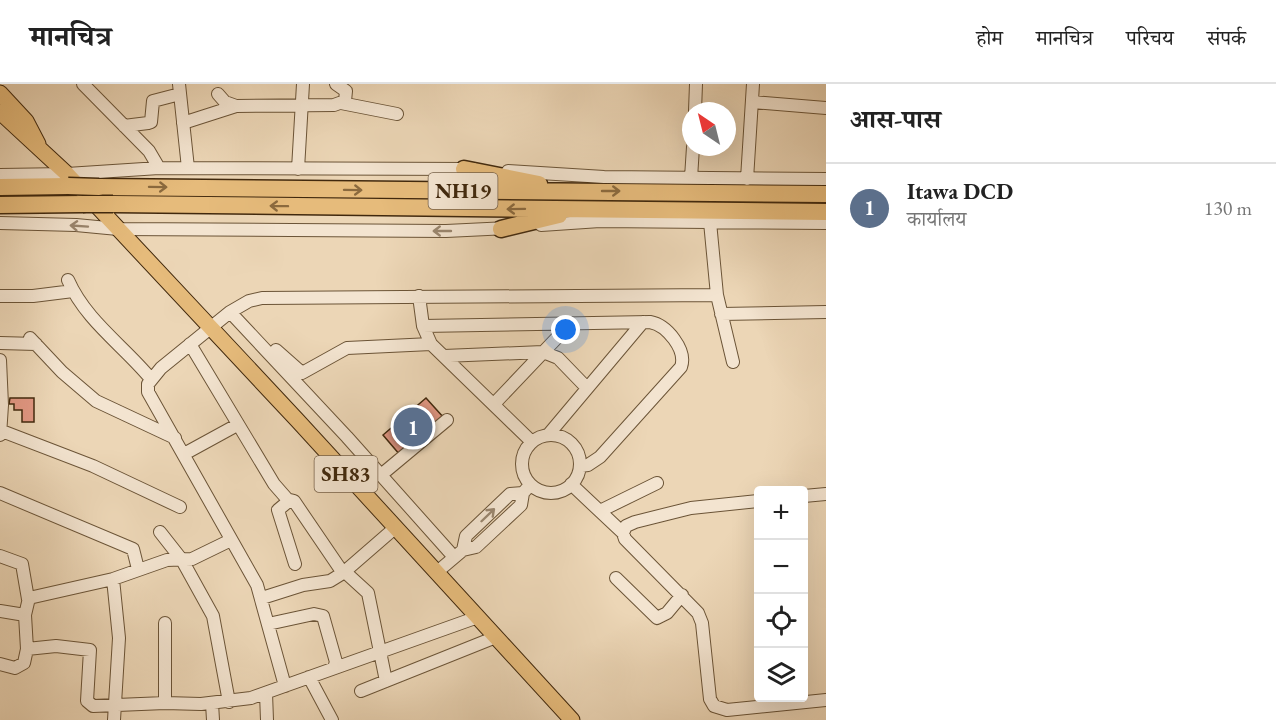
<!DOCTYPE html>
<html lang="hi">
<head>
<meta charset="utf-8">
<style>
	:root { --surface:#fff; --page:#f2f2f2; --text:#222; --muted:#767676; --line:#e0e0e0; --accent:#7c3aed }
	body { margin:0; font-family:"EB Garamond","Noto Serif Devanagari",serif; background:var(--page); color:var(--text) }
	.controls { position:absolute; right:18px; bottom:18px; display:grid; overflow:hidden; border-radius:6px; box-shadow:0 6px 24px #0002 }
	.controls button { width:54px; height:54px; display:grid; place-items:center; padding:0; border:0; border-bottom:2px solid var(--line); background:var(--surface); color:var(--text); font:30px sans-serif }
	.compass { position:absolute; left:682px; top:18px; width:54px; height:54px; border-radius:50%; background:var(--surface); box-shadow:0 6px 24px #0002; rotate:325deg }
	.you { position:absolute; left:566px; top:246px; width:21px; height:21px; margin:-15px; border:4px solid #fff; border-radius:50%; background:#1a73e8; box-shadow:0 0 0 9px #1a73e833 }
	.badge { display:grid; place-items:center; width:39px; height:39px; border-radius:50%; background:var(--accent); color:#fff; font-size:20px; font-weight:700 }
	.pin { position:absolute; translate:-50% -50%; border:3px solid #fff; box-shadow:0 2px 6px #0006 }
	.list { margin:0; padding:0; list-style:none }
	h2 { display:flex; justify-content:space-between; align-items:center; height:78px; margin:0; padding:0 24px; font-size:26px }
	h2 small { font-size:20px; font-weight:400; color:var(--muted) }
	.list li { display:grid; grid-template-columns:39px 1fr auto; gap:18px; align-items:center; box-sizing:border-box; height:90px; padding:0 24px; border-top:2px solid var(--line) }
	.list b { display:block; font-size:22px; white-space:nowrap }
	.list p { margin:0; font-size:20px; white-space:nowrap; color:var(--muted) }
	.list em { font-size:20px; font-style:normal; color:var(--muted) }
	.icon { flex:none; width:33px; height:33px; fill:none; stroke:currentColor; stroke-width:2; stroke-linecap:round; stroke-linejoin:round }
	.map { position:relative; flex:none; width:826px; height:636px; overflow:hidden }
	header { display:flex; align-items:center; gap:36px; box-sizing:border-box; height:84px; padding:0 30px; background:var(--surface); border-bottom:2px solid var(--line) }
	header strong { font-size:28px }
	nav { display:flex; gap:33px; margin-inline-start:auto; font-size:21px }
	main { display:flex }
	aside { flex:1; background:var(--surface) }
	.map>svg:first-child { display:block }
	.building { fill:#e39884; stroke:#40280d; stroke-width:1.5 }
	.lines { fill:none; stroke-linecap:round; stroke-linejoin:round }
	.minor-casing { stroke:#6b5437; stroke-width:14 }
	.major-casing { stroke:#40280d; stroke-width:17 }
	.highway-casing { stroke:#40280d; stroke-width:19 }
	.minor { stroke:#f3e4d0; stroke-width:12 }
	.major { stroke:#e6bb7b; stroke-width:15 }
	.highway { stroke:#e6bb7b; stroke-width:16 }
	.highway-bridge-casing { stroke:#40280d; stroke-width:19; stroke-linecap:butt }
	.highway-bridge { stroke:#e6bb7b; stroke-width:16 }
	.oneway { stroke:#8b6a3e }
	.oneway2 { stroke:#9a866e }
	.labels { text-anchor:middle; stroke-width:4.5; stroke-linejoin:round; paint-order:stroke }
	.shield { fill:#f3e4d0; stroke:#766048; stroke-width:1.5 }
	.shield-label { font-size:21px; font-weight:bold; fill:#40280d }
</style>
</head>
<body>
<header>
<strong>मानचित्र</strong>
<nav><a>होम</a><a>मानचित्र</a><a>परिचय</a><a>संपर्क</a></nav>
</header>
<main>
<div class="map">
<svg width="826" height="636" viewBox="0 0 826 636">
	<rect width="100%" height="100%" fill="#ecd6b6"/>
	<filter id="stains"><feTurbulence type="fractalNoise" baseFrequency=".00333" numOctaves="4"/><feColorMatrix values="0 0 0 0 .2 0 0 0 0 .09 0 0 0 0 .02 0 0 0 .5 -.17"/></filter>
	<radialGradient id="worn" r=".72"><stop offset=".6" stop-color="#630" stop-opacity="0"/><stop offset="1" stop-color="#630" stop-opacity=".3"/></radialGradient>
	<path class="building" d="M10,314H34V338H22V326H14V320H9Z
		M426,314L444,334L400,371L383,351Z"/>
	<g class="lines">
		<defs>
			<path id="minor" d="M83,0L149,67L159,84
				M179,0L188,84
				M218,10L225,18L236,22L334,21L345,17L346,7L336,0
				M752,18L826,24
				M341,19L397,30
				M695,27L696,0
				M183,39L236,22
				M124,42L148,39L151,38L153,17L180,10
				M298,85L303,0
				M508,87L604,93L826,95
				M0,91L67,90L159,84L473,85
				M691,94L693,63
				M747,95L753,0
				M710,138L717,211L733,278
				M0,139L76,141L118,145L446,147L508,144
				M541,141L600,137L826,139
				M68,196C86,237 124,262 151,295
				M0,212H33L73,207
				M419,212L423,242L431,260L532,358
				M230,228L347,353L454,473
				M721,230L826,228
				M423,242L650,238C667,241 687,266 681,283L600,373L588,381L580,382
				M30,254L62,288L96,317L175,354
				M0,259L36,260
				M190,260L274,400L288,416
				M276,266L302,289L347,264L431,260
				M444,272L543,268L558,274L587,304
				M0,276L2,321L0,351
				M494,320L571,239
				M2,347L93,382L180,423
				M548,351L643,238
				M522 380a29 29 0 1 1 58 0a29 29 0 1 1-58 0Z
				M184,370L237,341
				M381,391L447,336
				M571,400L623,449
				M0,409L133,465L138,485
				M804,412L826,410
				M758,417L691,424L635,438L626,442L623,449L625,455L698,529L702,539L710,615L714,622L727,626L826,616
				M600,427L657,399
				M160,448L182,476L213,532L229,618
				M463,466L466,452L510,410L523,409
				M0,472L22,480L28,515
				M295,480L278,426L290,416L294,417L343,489L396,443
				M345,488L368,509L386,597
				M437,488L463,466L476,463L521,421L523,409L530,401
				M616,494L657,534L667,529L682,511
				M113,495L119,554L114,636
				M262,514L303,501L330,497L343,489
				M0,527L25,531L29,514L113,495L167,476L192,475L231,456
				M165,539V619
				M268,540L314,530L323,532L336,578L334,584
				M27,565L56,562L90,566L87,617L93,622L165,619L201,620L251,614L478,533
				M0,580L15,584L24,579L27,565L25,531
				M309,593L332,636
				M285,602L257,501L148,308V300L161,284L230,228L249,217L262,214L717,211
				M361,607L496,553
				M266,609L267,636
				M212,619L213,636"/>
			<path id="major" d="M0,9L26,37L38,60
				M0,28L67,90L298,337L572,636"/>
			<path id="highway" d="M464,85L539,100
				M0,103L68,102
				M99,103L826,110
				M113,120L826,128
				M0,121L83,120
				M501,145L559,131"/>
		</defs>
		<use href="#minor" class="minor-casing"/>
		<use href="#major" class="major-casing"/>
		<use href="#highway" class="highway-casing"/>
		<use href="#minor" class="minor"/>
		<use href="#major" class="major"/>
		<use href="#highway" class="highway"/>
		<defs>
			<path id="highway-bridge" d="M68,102L99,103
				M83,120H113"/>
		</defs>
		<use href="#highway-bridge" class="highway-bridge-casing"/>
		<use href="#highway-bridge" class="highway-bridge"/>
	</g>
	<defs><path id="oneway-shaft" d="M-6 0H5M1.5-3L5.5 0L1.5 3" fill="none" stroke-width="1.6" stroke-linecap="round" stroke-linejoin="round" transform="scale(1.5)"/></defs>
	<g class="oneway">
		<use href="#oneway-shaft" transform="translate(158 103) rotate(1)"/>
		<use href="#oneway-shaft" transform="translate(353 106) rotate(1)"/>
		<use href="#oneway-shaft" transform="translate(611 107)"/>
		<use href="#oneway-shaft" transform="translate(279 122) rotate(-179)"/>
		<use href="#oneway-shaft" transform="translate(516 125) rotate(179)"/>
	</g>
	<g class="oneway2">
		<use href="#oneway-shaft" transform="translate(79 142) rotate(-176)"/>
		<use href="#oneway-shaft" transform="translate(442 147) rotate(180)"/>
		<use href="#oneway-shaft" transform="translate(488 431) rotate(-44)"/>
	</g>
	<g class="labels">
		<g class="shield">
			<rect x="428.5" y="89" width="69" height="36" rx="4.5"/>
			<rect x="314.5" y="372" width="63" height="36" rx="4.5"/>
		</g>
		<g class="shield-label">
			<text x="463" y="114">NH19</text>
			<text x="346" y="397">SH83</text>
		</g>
	</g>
	<rect width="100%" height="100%" filter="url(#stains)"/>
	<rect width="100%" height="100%" fill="url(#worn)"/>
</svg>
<div class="controls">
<button>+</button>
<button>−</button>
<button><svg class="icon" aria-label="locate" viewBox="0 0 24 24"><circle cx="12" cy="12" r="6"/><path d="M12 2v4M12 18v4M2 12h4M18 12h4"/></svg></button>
<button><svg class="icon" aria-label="layers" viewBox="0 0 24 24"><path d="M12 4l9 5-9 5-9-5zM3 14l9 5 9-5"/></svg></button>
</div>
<svg class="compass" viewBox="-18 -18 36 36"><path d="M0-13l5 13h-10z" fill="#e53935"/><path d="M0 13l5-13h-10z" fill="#767676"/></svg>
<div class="you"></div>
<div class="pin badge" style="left:413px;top:343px;background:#5c6f8a">1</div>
</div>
<aside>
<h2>आस-पास<small></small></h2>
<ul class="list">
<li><span class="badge" style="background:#5c6f8a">1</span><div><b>Itawa DCD</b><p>कार्यालय</p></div><em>130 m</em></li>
</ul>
</aside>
</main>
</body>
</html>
